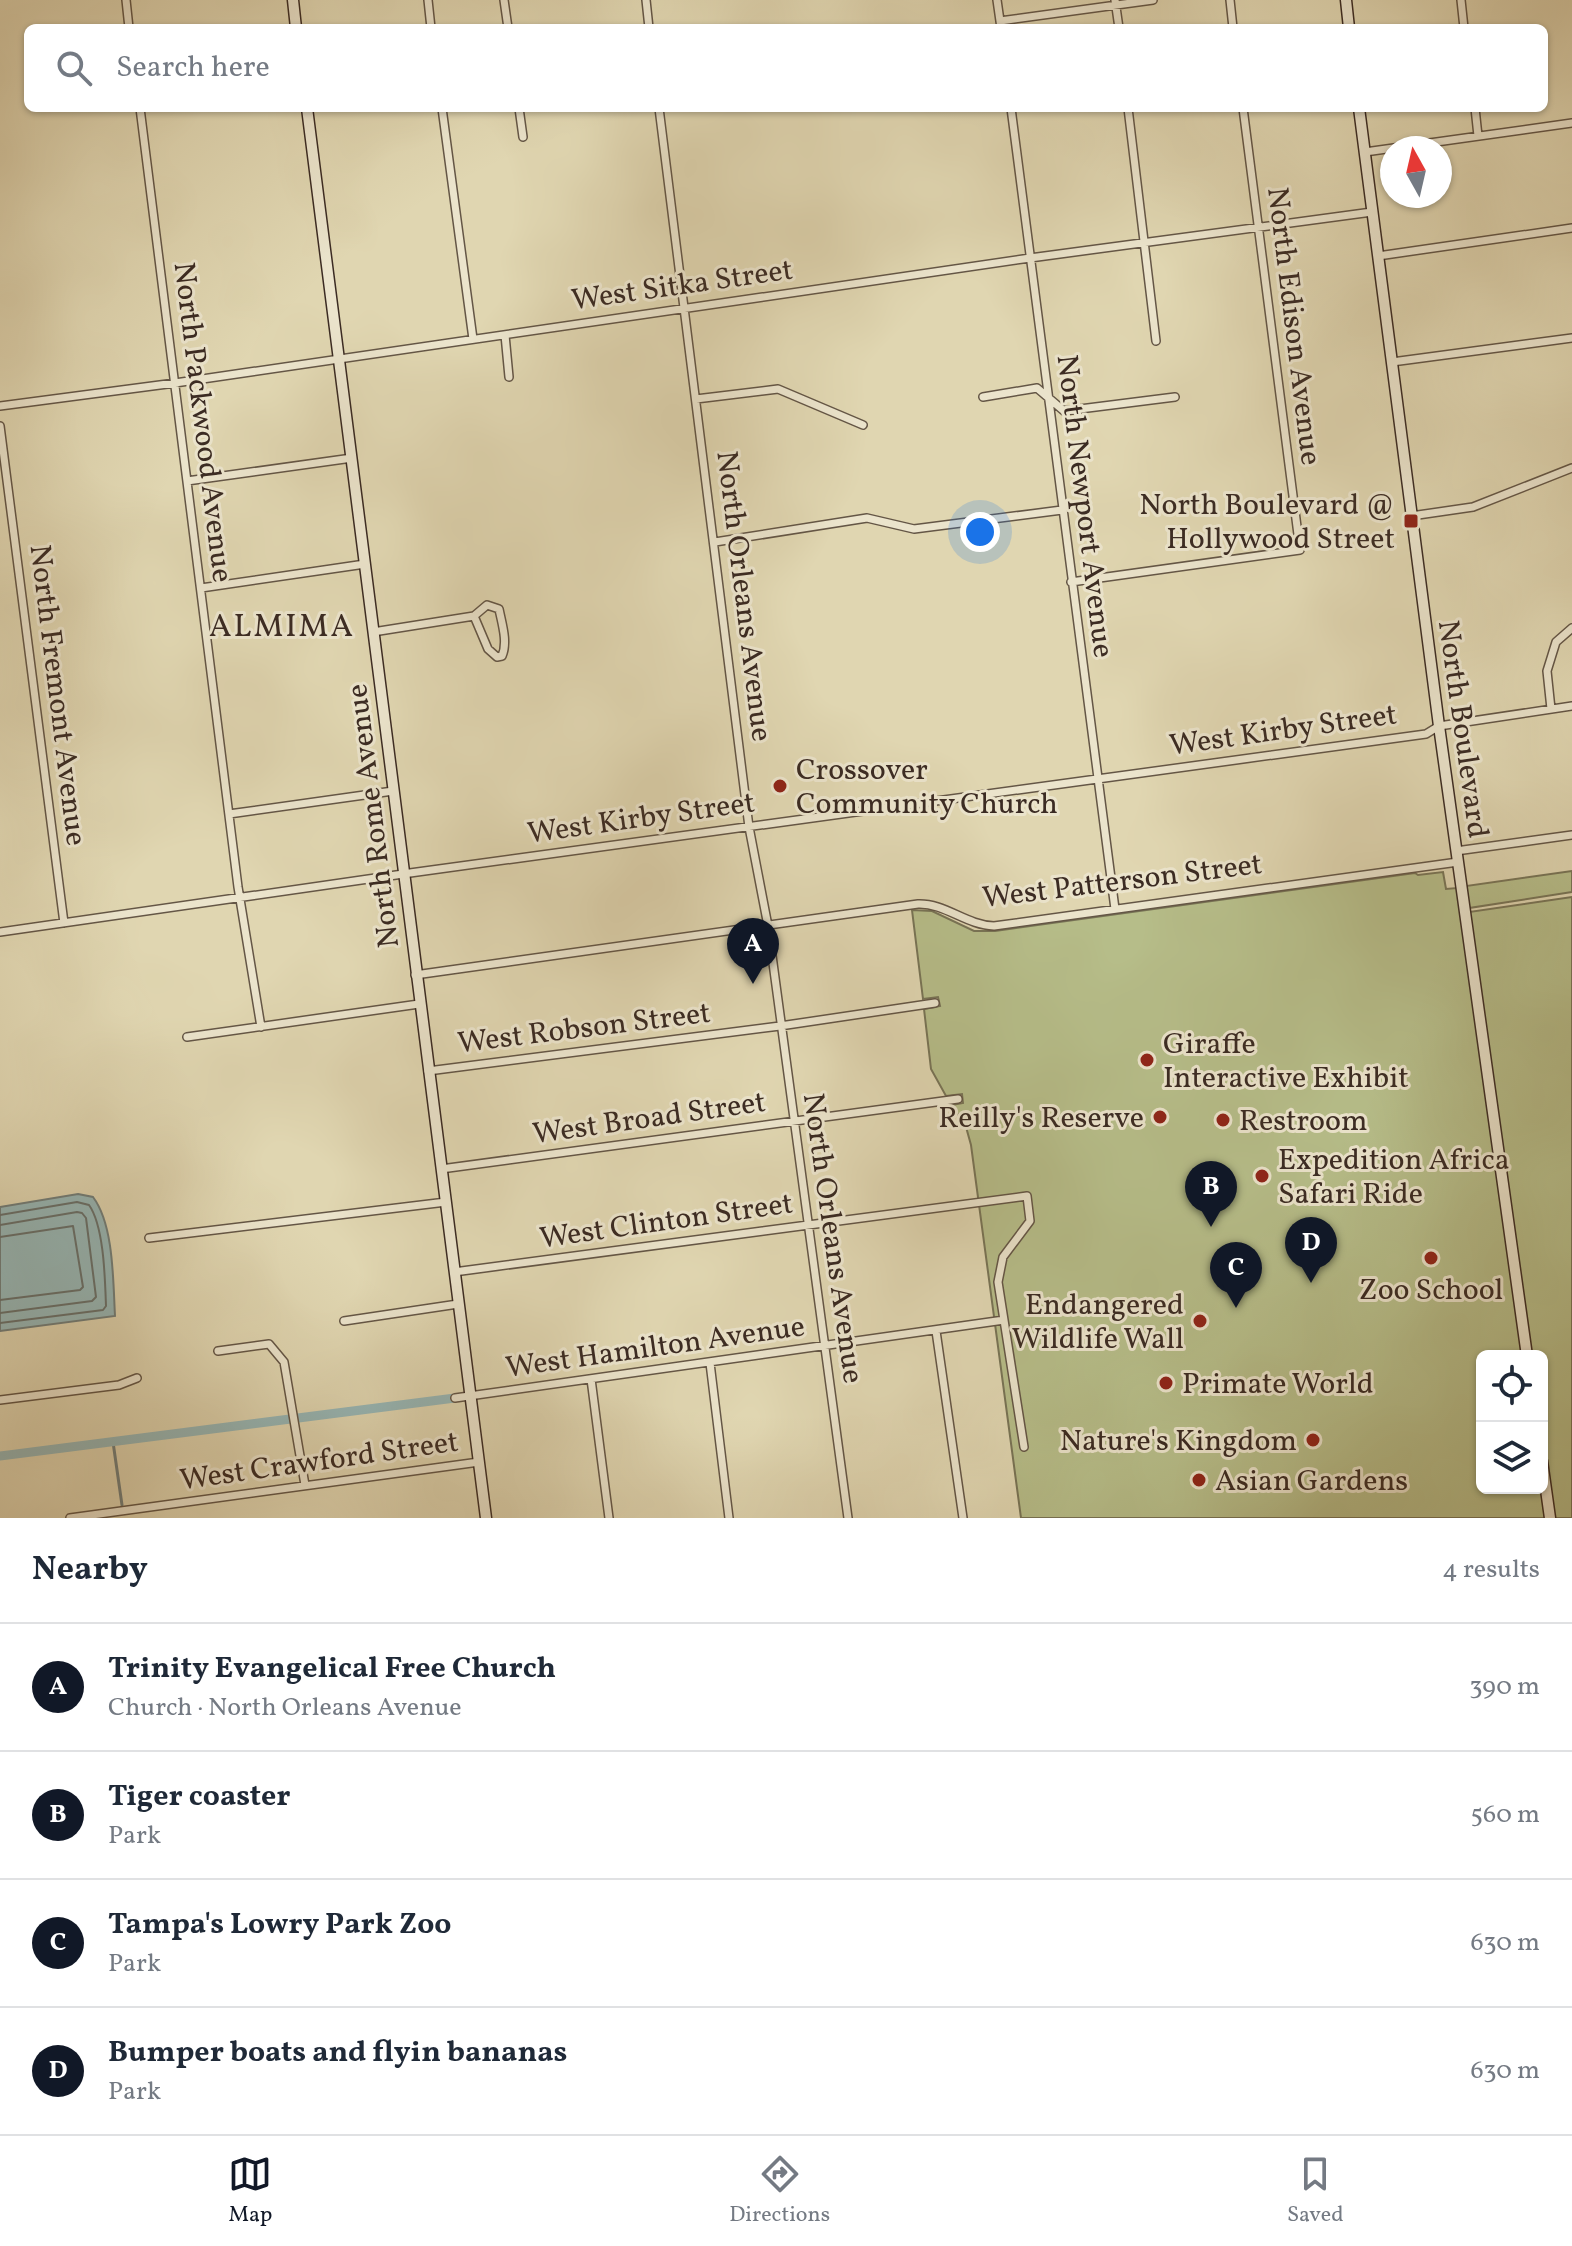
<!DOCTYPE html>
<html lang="en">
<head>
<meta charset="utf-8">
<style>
	:root { --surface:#fff; --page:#f2f2f3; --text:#1f2937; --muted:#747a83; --line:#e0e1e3; --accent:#111827 }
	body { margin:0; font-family:Vollkorn,serif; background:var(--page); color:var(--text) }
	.controls { position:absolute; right:24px; bottom:24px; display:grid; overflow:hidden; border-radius:12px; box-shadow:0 2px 6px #0004 }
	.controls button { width:72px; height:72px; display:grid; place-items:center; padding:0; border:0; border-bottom:2px solid var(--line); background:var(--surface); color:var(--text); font:40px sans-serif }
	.compass { position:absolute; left:1380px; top:136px; width:72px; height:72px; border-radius:50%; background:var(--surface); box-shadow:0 2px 6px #0004; rotate:352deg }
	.you { position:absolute; left:980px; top:532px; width:28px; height:28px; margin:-20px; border:6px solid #fff; border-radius:50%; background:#1a73e8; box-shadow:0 0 0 12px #1a73e833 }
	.badge { display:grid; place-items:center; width:52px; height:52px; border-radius:50%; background:var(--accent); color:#fff; font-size:26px; font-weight:700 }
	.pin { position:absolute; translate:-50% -66px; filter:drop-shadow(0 2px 4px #0008) }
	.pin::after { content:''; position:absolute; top:42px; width:28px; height:24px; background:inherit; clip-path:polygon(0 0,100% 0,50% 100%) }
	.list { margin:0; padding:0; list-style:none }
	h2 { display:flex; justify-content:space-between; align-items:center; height:104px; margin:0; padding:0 32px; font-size:34px }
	h2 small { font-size:26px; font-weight:400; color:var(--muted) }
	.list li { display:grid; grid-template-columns:52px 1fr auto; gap:24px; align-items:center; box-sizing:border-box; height:128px; padding:0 32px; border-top:2px solid var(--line) }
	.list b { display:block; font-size:30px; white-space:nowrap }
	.list p { margin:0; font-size:26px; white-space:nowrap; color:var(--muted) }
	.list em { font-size:26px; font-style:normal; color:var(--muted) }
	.icon { flex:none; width:44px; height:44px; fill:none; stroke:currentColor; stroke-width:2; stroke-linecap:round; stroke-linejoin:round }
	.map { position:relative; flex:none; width:1572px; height:1518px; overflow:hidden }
	.search { position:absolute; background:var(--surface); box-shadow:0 2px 6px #0004; left:24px; right:24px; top:24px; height:88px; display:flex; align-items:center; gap:20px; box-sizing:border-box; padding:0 28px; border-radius:12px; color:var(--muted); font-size:30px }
	.sheet { height:616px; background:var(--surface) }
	nav { display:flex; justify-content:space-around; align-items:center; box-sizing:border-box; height:112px; border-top:2px solid var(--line); background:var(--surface); font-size:22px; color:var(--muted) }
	nav a { display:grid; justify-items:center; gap:4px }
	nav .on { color:var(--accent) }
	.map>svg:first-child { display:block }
	.green { fill:#b6bd89; stroke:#787456; stroke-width:2 }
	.water { fill:#97b7b6; stroke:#727f7b; stroke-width:2 }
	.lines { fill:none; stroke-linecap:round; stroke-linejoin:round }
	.shore { stroke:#69716c; stroke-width:2 }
	.stream { stroke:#727f7b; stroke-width:3 }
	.canal { stroke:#97b7b6; stroke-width:9 }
	.street-casing { stroke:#645646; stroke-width:10 }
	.secondary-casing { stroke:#3b2b23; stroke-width:13 }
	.street { stroke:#ebe4cc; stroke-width:7 }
	.secondary { stroke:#ebe4cc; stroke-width:10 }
	.poi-dot { fill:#8f2418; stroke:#ebe4cc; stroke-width:3 }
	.labels { text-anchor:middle; stroke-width:6; stroke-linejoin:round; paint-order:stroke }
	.street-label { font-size:30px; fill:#3b2b23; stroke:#ebe4cc }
	.poi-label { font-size:30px; fill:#3b2b23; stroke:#ebe4cc; text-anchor:start }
	.neighbourhood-label { font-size:32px; letter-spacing:2px; fill:#3b2b23; stroke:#ebe4cc }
</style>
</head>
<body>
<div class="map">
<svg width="1572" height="1518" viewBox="0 0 1572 1518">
	<rect width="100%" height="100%" fill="#e0d6b1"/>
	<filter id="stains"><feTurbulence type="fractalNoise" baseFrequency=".0025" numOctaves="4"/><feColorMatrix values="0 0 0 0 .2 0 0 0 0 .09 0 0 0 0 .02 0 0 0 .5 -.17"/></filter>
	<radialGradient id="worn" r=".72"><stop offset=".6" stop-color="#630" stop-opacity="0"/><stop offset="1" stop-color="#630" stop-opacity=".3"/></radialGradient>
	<path class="green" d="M1572,871V892L1469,908L1466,886Z
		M1443,872L1446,889L1457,888L1523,1356H1482V1488H1541L1545,1518H1021L971,1145L966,1127L952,1105L963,1103L962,1094L946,1096L931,1069L924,1009L940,1006L938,997L923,999L912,910L932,911L974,931H995L1415,873L1418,875Z
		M1572,897V1518H1553L1542,1438V1356H1531L1469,912Z"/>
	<path class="water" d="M78,1194L93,1197C114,1225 113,1281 115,1316L0,1331V1207Z"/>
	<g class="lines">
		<path class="shore" d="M0,1215L77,1202L89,1205C104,1226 105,1279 106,1306L103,1310L0,1323
			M0,1225L77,1212L82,1213L86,1218L96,1297L92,1301L0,1313
			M0,1237L73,1226L83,1287L80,1290L0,1300"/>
		<path class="stream" d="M113,1442L122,1505"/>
		<path class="canal" d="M0,1456L455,1398"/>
		<defs>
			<path id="street" d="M126,0L129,28
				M428,0L431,28
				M504,0L508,28
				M646,0L649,28
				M997,0L1001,28
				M1115,0L1119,28
				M1230,0L1233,28
				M1461,0L1464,28
				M1000,21L1153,0
				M140,108L238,887L261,1027
				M442,108L473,339
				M519,108L523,137
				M659,108L749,827L768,926L848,1518
				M1011,108L1115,909
				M1128,108L1156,341
				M1475,108L1478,136
				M1365,152L1572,123
				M1378,256L1572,228
				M505,335L509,377
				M1392,362L1572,338
				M983,397L1037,388L1064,411L1175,397
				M696,399L778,389L863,425
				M0,406L175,383L1030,258L1372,212
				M0,426L64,923
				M187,481L352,458
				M1411,516L1473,507L1572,468
				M715,542L867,518L914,529L1062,510
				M1071,582L1300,550L1243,108
				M201,588L365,564
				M487,605L499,609C502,624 508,642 502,656L497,657L488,649L474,616Z
				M373,632L474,616
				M1551,709L1547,671L1556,642L1572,628
				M229,814L393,791
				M1456,851L1572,835
				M0,932L410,873L1426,734L1439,726L1572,706
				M415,975L918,904C945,903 966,925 994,926L1458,862
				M187,1037L419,1004
				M428,1071L780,1026L935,1003
				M441,1169L958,1099
				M149,1238L446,1202
				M454,1272L1027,1196L1030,1221L1003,1257L998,1282L1024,1447
				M344,1321L458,1304
				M936,1331L963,1518
				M218,1351L269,1344L284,1362L305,1485
				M710,1363L729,1518
				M591,1379L609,1518
				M455,1398L1004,1320
				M0,1400L119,1385L137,1378
				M70,1518L479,1462"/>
			<path id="secondary" d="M293,0L296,28
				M1346,0L1349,28
				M307,108L486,1518
				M1359,108L1439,726L1527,1356
				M1542,1461L1550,1518"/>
		</defs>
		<use href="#street" class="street-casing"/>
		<use href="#secondary" class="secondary-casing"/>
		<use href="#street" class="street"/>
		<use href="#secondary" class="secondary"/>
	</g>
	<g class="poi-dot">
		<rect x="1403" y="513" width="16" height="16" rx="4"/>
		<circle cx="780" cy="786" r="8"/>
		<circle cx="1147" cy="1060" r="8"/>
		<circle cx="1160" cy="1117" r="8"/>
		<circle cx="1223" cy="1120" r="8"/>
		<circle cx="1262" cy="1176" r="8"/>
		<circle cx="1431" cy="1258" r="8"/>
		<circle cx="1200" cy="1321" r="8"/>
		<circle cx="1166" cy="1383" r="8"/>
		<circle cx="1313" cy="1440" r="8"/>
		<circle cx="1199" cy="1480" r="8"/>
	</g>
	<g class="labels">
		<g class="street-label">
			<text transform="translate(682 284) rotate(-8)" y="10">West Sitka Street</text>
			<text transform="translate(1295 326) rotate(83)" y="10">North Edison Avenue</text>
			<text transform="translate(204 422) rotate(83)" y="10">North Packwood Avenue</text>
			<text transform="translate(1086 506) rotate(83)" y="10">North Newport Avenue</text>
			<text transform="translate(745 596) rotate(83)" y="10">North Orleans Avenue</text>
			<text transform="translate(59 695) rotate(83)" y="10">North Fremont Avenue</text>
			<text transform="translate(1283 729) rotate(-8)" y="10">West Kirby Street</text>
			<text transform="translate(1464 729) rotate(82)" y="10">North Boulevard</text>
			<text transform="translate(372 816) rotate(-97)" y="10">North Rome Avenue</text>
			<text transform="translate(641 817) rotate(-8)" y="10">West Kirby Street</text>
			<text transform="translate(1122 880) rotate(-7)" y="10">West Patterson Street</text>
			<text transform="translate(584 1027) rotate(-7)" y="10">West Robson Street</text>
			<text transform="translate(649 1117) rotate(-8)" y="10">West Broad Street</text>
			<text transform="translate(666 1220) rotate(-8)" y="10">West Clinton Street</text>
			<text transform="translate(834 1238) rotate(82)" y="10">North Orleans Avenue</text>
			<text transform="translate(655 1346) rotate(-8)" y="10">West Hamilton Avenue</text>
			<text transform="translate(319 1460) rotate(-8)" y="10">West Crawford Street</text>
		</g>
		<g class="poi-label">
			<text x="1395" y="514" text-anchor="end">North Boulevard @<tspan x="1395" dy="34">Hollywood Street</tspan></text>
			<text x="796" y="779">Crossover<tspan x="796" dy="34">Community Church</tspan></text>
			<text x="1163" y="1053">Giraffe<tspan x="1163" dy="34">Interactive Exhibit</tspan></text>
			<text x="1144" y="1127" text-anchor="end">Reilly's Reserve</text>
			<text x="1239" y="1130">Restroom</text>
			<text x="1278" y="1169">Expedition Africa<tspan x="1278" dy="34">Safari Ride</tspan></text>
			<text x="1431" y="1299" text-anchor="middle">Zoo School</text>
			<text x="1184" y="1314" text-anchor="end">Endangered<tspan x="1184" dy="34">Wildlife Wall</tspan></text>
			<text x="1182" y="1393">Primate World</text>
			<text x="1297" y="1450" text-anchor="end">Nature's Kingdom</text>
			<text x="1215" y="1490">Asian Gardens</text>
		</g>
		<g class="neighbourhood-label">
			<text x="282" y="636">ALMIMA</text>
		</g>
	</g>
	<rect width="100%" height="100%" filter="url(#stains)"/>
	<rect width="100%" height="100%" fill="url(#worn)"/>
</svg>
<div class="controls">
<button><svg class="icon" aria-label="locate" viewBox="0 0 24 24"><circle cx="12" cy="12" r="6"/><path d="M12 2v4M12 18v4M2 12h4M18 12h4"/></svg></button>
<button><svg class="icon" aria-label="layers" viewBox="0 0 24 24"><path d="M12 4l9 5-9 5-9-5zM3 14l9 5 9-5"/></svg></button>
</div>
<svg class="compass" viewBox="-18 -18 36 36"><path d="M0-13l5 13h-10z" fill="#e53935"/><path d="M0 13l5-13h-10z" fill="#747a83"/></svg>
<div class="you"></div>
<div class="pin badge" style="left:753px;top:984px">A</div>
<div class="pin badge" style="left:1211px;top:1227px">B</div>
<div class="pin badge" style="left:1236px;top:1308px">C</div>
<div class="pin badge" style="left:1311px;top:1283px">D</div>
<div class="search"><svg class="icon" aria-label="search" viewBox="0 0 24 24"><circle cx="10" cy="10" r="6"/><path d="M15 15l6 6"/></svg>Search here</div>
</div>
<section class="sheet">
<h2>Nearby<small>4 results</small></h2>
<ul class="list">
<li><span class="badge">A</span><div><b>Trinity Evangelical Free Church</b><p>Church · North Orleans Avenue</p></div><em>390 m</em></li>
<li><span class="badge">B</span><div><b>Tiger coaster</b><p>Park</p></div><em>560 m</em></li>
<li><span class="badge">C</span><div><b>Tampa's Lowry Park Zoo</b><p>Park</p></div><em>630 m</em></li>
<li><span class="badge">D</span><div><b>Bumper boats and flyin bananas</b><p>Park</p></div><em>630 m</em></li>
</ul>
</section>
<nav>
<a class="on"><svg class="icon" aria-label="map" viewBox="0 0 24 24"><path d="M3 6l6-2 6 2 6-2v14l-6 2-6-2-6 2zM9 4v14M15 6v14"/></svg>Map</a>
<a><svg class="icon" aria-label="directions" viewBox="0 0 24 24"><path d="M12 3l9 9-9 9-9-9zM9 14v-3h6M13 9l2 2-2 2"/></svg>Directions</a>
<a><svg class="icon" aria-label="saved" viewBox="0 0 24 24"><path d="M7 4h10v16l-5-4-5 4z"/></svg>Saved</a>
</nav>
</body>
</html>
